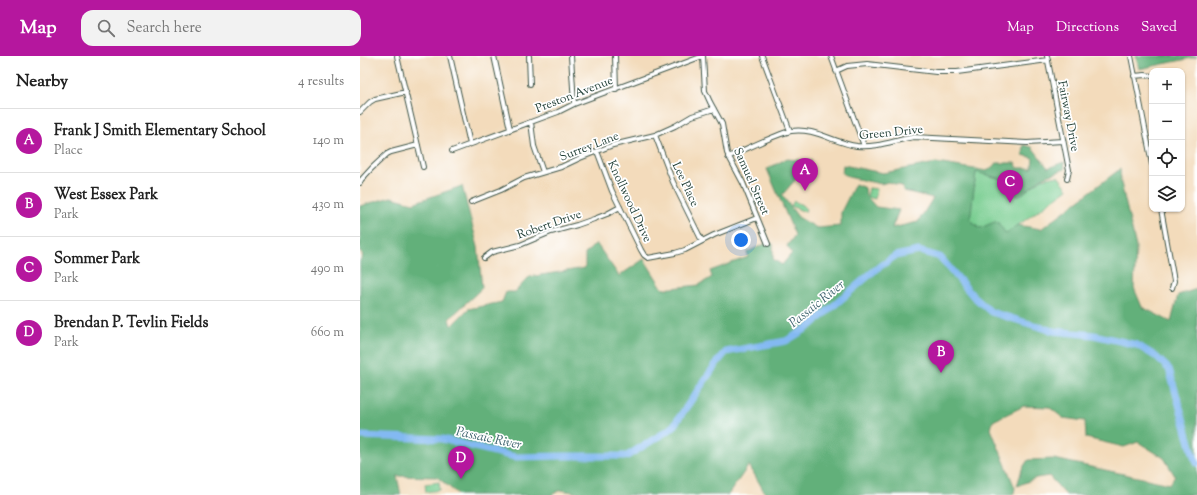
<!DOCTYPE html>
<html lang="en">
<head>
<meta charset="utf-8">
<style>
	:root { --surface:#fff; --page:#f2f2f2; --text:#222; --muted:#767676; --line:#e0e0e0; --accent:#b5179e }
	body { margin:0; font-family:"Sorts Mill Goudy",serif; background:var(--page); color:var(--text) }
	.controls { position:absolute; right:12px; top:12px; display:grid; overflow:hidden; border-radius:8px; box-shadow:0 1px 3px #0004 }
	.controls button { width:36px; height:36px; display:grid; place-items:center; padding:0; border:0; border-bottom:1px solid var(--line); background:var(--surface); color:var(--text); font:20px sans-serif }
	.you { position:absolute; left:381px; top:184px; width:14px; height:14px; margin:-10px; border:3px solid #fff; border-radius:50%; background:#1a73e8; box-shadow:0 0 0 6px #1a73e833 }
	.badge { display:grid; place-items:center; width:26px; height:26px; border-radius:50%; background:var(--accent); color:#fff; font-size:13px; font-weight:700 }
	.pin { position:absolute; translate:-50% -33px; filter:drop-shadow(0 1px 2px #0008) }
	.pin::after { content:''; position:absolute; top:21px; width:14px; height:12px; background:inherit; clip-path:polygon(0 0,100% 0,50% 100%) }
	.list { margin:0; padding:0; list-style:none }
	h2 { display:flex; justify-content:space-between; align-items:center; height:52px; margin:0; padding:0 16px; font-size:17px }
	h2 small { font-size:13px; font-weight:400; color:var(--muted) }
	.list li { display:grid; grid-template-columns:26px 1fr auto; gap:12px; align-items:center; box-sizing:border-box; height:64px; padding:0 16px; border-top:1px solid var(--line) }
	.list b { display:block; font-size:15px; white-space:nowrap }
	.list p { margin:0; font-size:13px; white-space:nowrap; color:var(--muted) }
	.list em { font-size:13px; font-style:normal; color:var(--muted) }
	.icon { flex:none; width:22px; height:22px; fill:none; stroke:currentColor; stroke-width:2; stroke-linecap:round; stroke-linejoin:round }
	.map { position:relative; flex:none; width:837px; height:439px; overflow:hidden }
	header { display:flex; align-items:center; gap:24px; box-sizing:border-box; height:56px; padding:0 20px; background:var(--accent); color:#fff }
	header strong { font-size:19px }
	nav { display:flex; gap:22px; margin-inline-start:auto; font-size:14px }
	.search { width:280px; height:36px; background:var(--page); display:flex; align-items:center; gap:10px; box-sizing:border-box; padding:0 14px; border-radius:12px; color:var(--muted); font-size:15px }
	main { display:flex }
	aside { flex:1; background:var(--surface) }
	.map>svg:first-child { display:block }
	.green { fill:#78cd90; stroke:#4c8562 }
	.forest { fill:#62b07a; stroke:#407657 }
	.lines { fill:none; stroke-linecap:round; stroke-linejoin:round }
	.river { stroke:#83b9f2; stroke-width:7 }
	.minor-casing { stroke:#3f5548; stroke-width:6 }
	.minor { stroke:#fff; stroke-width:4 }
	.labels { text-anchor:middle; stroke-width:3.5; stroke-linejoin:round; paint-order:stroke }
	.street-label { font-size:12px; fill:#1f3d34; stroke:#fff }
	.water-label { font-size:13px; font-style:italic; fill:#3d626d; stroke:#fff }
</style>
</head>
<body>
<header>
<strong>Map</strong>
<div class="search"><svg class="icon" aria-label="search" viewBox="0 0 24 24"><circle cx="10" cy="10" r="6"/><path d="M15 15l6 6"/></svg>Search here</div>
<nav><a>Map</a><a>Directions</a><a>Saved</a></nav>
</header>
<main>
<aside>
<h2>Nearby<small>4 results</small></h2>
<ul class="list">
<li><span class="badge">A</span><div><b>Frank J Smith Elementary School</b><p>Place</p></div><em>140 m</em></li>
<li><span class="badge">B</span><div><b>West Essex Park</b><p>Park</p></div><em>430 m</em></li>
<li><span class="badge">C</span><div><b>Sommer Park</b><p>Park</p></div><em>490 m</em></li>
<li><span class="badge">D</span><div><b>Brendan P. Tevlin Fields</b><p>Park</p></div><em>660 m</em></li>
</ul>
</aside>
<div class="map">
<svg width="837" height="439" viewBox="0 0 837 439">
	<rect width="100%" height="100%" fill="#fff"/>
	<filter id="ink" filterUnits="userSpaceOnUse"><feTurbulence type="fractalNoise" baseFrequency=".025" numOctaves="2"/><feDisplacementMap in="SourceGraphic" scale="8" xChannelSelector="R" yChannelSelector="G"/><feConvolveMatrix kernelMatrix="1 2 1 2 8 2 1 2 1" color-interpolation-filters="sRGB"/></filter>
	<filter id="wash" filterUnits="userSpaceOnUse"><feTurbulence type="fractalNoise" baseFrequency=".012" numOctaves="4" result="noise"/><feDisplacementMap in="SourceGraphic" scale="16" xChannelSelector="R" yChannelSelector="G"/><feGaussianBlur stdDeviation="0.9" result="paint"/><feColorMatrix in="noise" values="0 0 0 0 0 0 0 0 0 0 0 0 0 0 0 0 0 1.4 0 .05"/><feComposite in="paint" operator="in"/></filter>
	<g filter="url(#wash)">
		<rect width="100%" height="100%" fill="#f3dbbb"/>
		<path class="green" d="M616,116L644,123L659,140L682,123L698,120L708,133L646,178L620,172L610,164Z
			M509,132L517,133L515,143L507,141Z
			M434,145L442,149L446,153L445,156L431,150Z
			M79,426L80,434L66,436L65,428Z"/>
		<path class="forest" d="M776,0H837V1L779,13Z
			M664,89L672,91L688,112L704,106L705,113L682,122L658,141L650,131L641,123L616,116L610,164L620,172L637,165L646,178L657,169L681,173L760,113L761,127L776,191L774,232L782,251L811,266L818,239L837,233V439H706L689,420L676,422L657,430L662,413L668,404L694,403L810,428L815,420L804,402L778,386L764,391L726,382L725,365L703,362L689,351L664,350L633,365L631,373L655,432L654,437L650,439H406L389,409L368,439H229L201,434L191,439H99L77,421L37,420L41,439H0V205L3,199L0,196V150L31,141L53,147L102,130L118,191L122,232L89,263L91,270L108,253L142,246L146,236H155L169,221L225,212V198L236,187L259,220L284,203L303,233L339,229L352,221L350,215L388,201L387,196L407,187L413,188V203L422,209L432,197L427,190L435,179L407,113L426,103L452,105L422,139L438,161L457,172L481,170V156L495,128L505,132L506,140L516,151L539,154L532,172L558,166L573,142L544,135L542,130L528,126L521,128L488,121L482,117L483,109L523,117L576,107L627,115L637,107H655L658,112H672L673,102L663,99Z"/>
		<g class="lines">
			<path class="river" d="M0,380L82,383L155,401L204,400H267L312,372L356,308L366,296L426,285L449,271L515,214L535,200L559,195L580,201L613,240L631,256L693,275L734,279L777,289L795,300L809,313L834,401L837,407"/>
		</g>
	</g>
	<g filter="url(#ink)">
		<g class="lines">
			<defs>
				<path id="minor" d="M37,0L63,111
					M90,0L110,88
					M134,0L150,73
					M169,0L170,28
					M211,0L214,48
					M255,0L256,33
					M343,0L345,35L350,46L362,68L367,97L383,127L408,188
					M402,0L430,75
					M471,0L504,90
					M687,0L709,114L707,123
					M771,0L792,108
					M476,15L487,10L507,8L576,16H597L688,4
					M774,20L785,19L792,20
					M0,56L10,46L15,43L46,36
					M171,66L174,90L183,116
					M295,79L313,126L342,185
					M92,95L198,56L214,48L343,0
					M237,95L252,135L281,194L284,199L288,202L315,197L325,194L354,179L397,162
					M368,101C384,94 400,86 416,80C421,78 426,76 431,75C454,71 474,87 497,90C517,92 535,84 554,81L667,87L703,85
					M0,127L1,124L12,112L27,98L31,96L58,89
					M111,146L141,134L164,122L201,111L220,102L253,89L295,79L315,70L332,60L354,53
					M801,153L814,225L812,232
					M124,202L132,196L160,189L191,176L217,169L234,163L247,158L260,151"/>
			</defs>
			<use href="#minor" class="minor-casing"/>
			<use href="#minor" class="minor"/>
		</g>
	</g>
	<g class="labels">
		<g class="street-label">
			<text transform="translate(214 38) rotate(-21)" y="4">Preston Avenue</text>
			<text transform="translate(709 60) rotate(79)" y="4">Fairway Drive</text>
			<text transform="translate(531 76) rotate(-6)" y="4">Green Drive</text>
			<text transform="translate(229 90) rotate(-21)" y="4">Surrey Lane</text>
			<text transform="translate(392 125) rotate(66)" y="4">Samuel Street</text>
			<text transform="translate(326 128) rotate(65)" y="4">Lee Place</text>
			<text transform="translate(270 145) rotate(65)" y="4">Knollwood Drive</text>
			<text transform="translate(189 168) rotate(-19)" y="4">Robert Drive</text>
		</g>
		<g class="water-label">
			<text transform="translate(456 247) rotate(-39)" y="5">Passaic River</text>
			<text transform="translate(129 381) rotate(12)" y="5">Passaic River</text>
		</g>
	</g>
</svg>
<div class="controls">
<button>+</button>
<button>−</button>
<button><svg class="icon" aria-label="locate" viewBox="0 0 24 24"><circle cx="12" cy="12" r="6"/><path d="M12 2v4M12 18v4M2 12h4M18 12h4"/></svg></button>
<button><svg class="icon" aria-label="layers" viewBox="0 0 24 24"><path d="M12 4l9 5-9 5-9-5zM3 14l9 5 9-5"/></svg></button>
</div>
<div class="you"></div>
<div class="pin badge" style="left:445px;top:135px">A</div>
<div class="pin badge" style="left:581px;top:317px">B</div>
<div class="pin badge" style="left:650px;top:147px">C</div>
<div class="pin badge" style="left:101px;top:423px">D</div>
</div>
</main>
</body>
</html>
